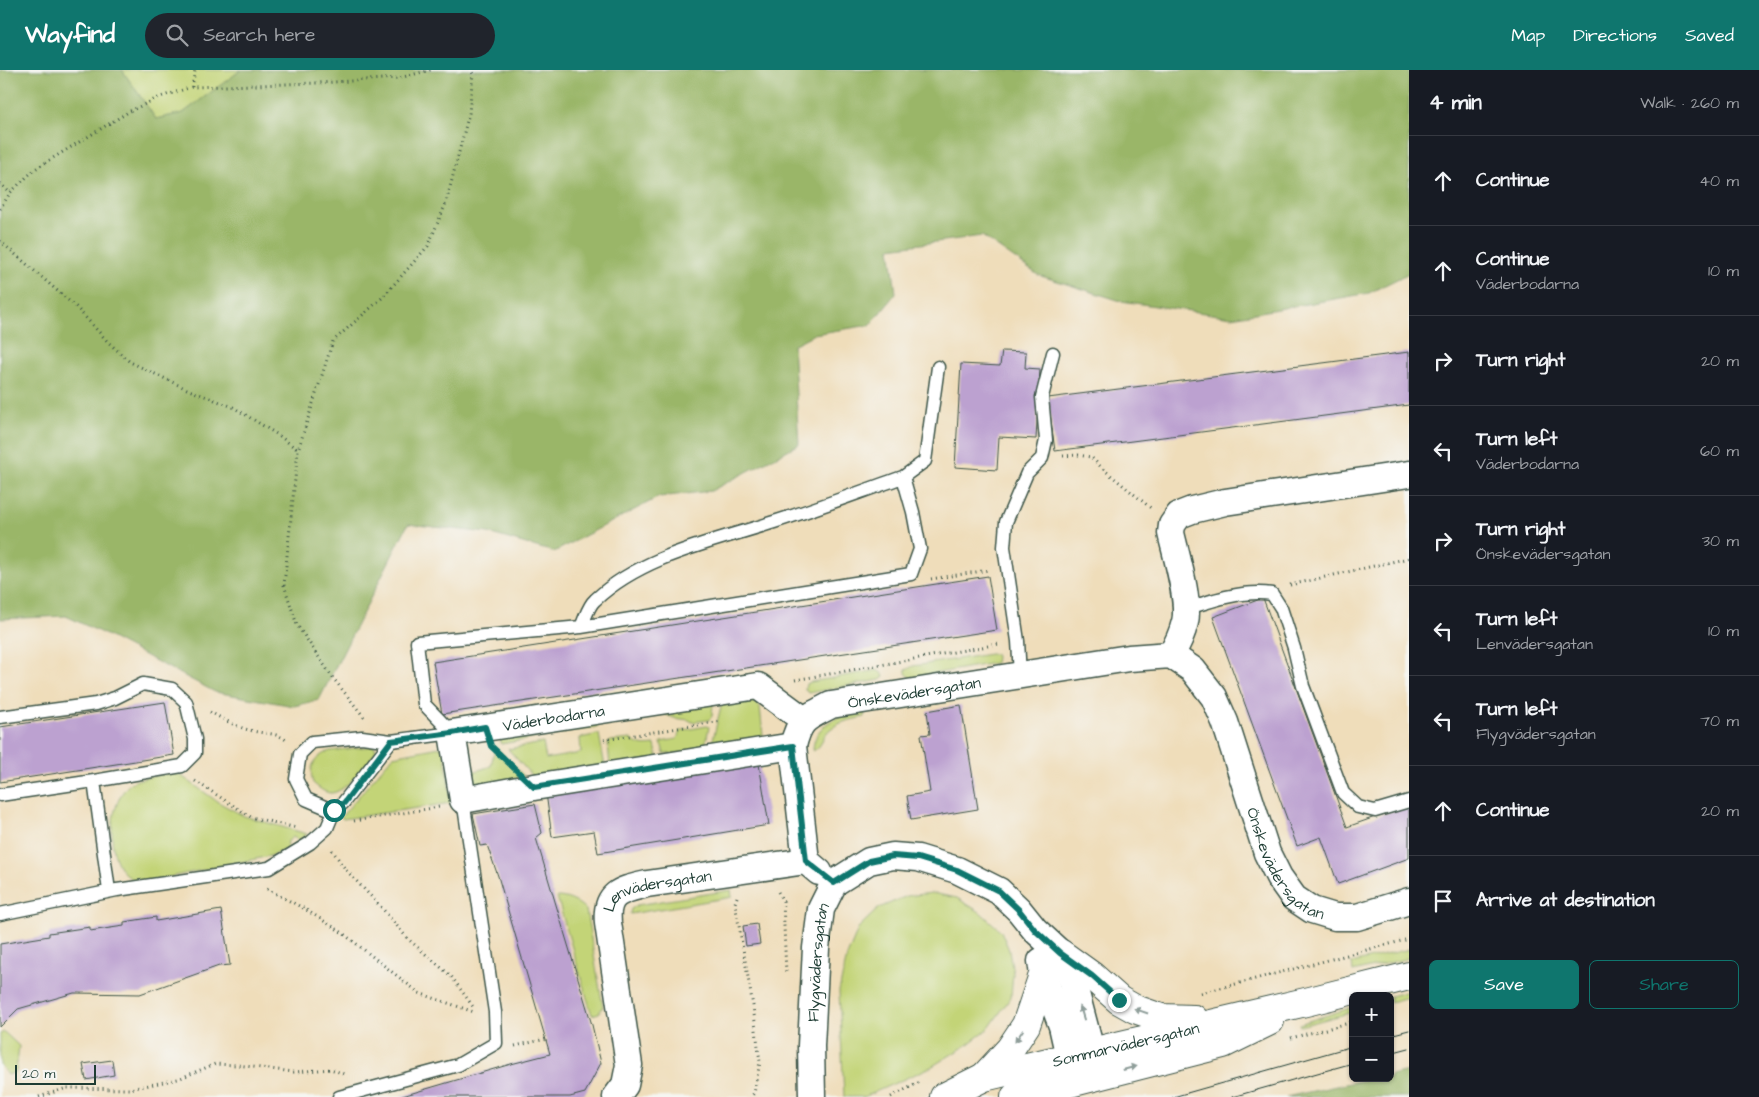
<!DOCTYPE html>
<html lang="en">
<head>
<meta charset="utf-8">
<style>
	:root { --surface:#171b24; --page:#20242c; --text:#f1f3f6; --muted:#9ea1a6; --line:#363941; --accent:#0f766e }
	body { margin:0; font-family:"Architects Daughter",sans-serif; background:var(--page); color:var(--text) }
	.controls { position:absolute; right:15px; bottom:15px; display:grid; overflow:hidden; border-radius:8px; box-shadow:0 1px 4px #0004 }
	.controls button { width:45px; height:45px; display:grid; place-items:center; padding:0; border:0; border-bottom:1px solid var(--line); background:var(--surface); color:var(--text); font:25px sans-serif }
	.scale { position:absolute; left:15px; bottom:12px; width:81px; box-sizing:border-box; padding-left:5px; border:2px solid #1f3d34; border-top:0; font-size:14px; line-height:18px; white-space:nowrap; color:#1f3d34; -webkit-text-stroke:4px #f6f6f2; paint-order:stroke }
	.stop { position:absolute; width:15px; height:15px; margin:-11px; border:4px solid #0f766e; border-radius:50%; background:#fff }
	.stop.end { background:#0f766e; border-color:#fff; box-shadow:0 1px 5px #0008 }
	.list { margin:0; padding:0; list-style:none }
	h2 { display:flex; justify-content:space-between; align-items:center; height:65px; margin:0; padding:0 20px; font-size:21px }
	h2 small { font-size:16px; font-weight:400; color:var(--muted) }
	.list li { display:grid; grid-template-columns:32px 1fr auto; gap:15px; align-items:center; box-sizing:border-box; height:90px; padding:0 20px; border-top:1px solid var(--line) }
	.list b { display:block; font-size:19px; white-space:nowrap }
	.list p { margin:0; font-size:16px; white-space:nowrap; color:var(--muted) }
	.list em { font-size:16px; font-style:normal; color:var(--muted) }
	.actions { display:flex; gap:10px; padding:15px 20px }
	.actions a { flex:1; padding:11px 0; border:1px solid var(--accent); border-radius:8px; text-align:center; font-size:18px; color:var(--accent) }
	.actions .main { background:var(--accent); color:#fff }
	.icon { flex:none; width:28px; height:28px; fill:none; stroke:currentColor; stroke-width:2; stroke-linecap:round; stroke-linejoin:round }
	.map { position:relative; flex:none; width:1409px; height:1027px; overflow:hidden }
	header { display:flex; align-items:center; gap:30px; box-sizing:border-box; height:70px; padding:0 25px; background:var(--accent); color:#fff }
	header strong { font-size:24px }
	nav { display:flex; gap:28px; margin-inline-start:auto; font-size:18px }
	.search { width:350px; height:45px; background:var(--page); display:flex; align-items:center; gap:12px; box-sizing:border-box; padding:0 18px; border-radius:28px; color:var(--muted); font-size:19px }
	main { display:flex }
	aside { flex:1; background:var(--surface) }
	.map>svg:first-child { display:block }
	.green { fill:#c3d477; stroke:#718856 }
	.forest { fill:#9ab668; stroke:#5c7a4e }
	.building { fill:#bca1d0 }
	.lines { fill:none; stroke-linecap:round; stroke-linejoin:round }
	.service-casing { stroke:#3e5548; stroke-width:15 }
	.minor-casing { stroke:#3e5548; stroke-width:29 }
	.tertiary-casing { stroke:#3e5548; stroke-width:30 }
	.path { stroke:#3e5548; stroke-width:3; stroke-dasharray:1 4; stroke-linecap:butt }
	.service { stroke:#fff; stroke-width:12 }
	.minor { stroke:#fff; stroke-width:26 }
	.tertiary { stroke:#fff; stroke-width:28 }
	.tram { stroke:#1f3d34; stroke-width:1 }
	.oneway { fill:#8f9e9a }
	.route { stroke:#0f766e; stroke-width:6 }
	.labels { text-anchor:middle; stroke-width:4; stroke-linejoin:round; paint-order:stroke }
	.street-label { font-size:16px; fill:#1f3d34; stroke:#f6f6f2 }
</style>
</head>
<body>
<header>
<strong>Wayfind</strong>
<div class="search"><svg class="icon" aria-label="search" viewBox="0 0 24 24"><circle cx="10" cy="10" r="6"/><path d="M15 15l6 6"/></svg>Search here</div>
<nav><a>Map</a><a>Directions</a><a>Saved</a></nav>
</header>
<main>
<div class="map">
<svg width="1409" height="1027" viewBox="0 0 1409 1027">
	<rect width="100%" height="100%" fill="#f6f6f2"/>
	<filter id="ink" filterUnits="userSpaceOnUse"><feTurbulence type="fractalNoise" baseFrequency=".02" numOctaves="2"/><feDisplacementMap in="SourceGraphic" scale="10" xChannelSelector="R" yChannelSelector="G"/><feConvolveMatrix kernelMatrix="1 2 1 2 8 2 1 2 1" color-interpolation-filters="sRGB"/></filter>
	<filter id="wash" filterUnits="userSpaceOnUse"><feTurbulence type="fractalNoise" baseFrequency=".0096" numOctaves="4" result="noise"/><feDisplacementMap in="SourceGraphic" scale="20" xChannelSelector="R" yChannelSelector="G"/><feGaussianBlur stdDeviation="1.12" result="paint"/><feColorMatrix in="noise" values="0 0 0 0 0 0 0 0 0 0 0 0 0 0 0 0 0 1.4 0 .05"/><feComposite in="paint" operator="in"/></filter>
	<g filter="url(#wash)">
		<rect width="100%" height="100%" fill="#efddba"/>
		<path class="green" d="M122,0H241L183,43L156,49Z
			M990,584H995L996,587L995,593L915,607L910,608L906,603V600L913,596Z
			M877,600L883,604L884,607L880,610L808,623L805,619L806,614L811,612Z
			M743,630L757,633L760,637L763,666L761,671L710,682L722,632Z
			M713,633L712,646L709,650L692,652L689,650L674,648L664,644L650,645Z
			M863,640L865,644V647C850,650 834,652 825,665C820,673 822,676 813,681C813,654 840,644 863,640Z
			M597,650L598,657L501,674L500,666Z
			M707,656L709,657L704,681L664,684L661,672L677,669L680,661Z
			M599,664L605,697L533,707L508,679L543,673L546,689L581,683L580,668Z
			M631,669C639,677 644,676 655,675L658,688L610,697L608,673L611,671Z
			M373,676L375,677L376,681C368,692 345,724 330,723C323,722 318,717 313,713C308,697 315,686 330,681Z
			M440,677H444L451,733L343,749L341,747L393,686Z
			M497,678L524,706L473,721L467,693L469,681H471L469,687L471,699L476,701L491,696L494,682Z
			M176,702L218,732L244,746L307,764L299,771L293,767L288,771L287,779L270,786L155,810C146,811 136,813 129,807C104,791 108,730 131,713C137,708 166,704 176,702Z
			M731,820L732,827L630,844L631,839L637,835Z
			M932,823L957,828L980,842L1001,861L1009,880L1013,903L1011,927L989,958L967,975L931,997L864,1027H844L839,921L847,886L859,857L879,838L907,826Z
			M557,827C567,827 579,832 586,840L603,937L599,943L592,945Z
			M1409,879V888L1353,902L1352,893Z
			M1409,921V927L1390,932V926Z
			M1353,937V942L1304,955L1300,956L1299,954Z
			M4,962L19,976L16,1002L8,1005L0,995V964Z"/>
		<path class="forest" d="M0,0H122L156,49L183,43L241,0H1409V203L1369,223L1232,247L1121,231L1038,205L982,166L890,178L896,223L870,255L814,264L793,275L799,374L711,421L659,427L554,482L488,463L408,454L319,630L294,636L215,622L104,564L66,546L0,549Z
			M1409,1001V1027H1286L1373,1008H1390V1005Z"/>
		<g id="blocks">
			<path class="building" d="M1002,281L1026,282L1025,298L1040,299L1036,369L999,367L997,400L955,397L961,294L1000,296Z
				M1409,282V335L1055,381L1048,328Z
				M988,506L997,560L442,644L433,592Z
				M1263,528L1347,757L1409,735V788L1338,814L1321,767L1297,776L1213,547Z
				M165,632L174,685L0,712V657Z
				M961,635L978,739L911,750L907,726L930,722L921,665L930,664L927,641Z
				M758,688L769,755L598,783L594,761L552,767L546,723Z
				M535,734L542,763L536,768L592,955L601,993L585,1023L570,1027H399L511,994L550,984L498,806L487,775L480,776L473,744Z
				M221,840L230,895L219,896L140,924L74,923L18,939L0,957V874L49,866V863L90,857V861L124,856V852L156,847V851Z
				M757,854L760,874L746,876L743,856Z
				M112,990L114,1005L86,1010L83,994Z"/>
		</g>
	</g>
	<g filter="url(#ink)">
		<use href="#blocks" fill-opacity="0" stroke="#3e5548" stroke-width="1"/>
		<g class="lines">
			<defs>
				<path id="service" d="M903,407L925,391L938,297
					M1185,539C1213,530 1243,520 1272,524L1281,538L1294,578L1303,616L1343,723L1358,737L1375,741L1409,731
					M1020,605L1018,571L1004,477L1006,452L1027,403L1042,388L1046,370L1042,327L1053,283
					M0,647L96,634L115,628L143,614L172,619L186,632L195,669V683L182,696L94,711L109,821
					M452,663L424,634L417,572L581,557L911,504L920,479L913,442L903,407C860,422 818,438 774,452C713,472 643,485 595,530C588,536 585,549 581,557
					M0,725L94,711
					M334,741L306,729L296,709L300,684L312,672L362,667L391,671
					M0,844L117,820L269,798L310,773L327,758L334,741L343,733L391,671L452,663
					M339,1027L458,995L496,973L495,942L463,730"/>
				<g id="minor">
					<path d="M1171,585C1177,575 1182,564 1185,552C1190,531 1176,485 1171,463L1172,455L1179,445L1192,440L1225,432L1409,404"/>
					<path id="s1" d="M793,676L534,717L463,730L452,663L758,616L804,650"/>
					<path id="s2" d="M806,791L793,676C800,647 807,648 831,635L1129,588L1171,585L1193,600L1214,627L1225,652L1267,783L1279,807L1294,828L1312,840L1335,847H1357L1409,831"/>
					<path d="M1041,891L1043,905L1062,956L1074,1009"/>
					<path id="s3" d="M616,1027L625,1015L629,995L608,853C605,822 622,820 647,814L806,791L819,802"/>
					<path id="s4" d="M812,1027L811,976L816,878L821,839L834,813L869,791L893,786L918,788L957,800L999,821L1019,840L1035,860L1060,883L1073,912L1097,1003"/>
				</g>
				<g id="tertiary">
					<path d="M1060,883L1092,906L1119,930L1135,939L1161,948L1194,949"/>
					<path d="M984,1007L1010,979L1026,955L1043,905"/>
					<path id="s5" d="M944,1027L984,1007L1310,931L1409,906"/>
					<path d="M1015,1027L1223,974L1270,951"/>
				</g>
			</defs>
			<use href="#service" class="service-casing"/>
			<use href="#minor" class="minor-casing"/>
			<use href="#tertiary" class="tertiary-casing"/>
			<path class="path" d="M192,17L195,0
				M0,113L10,123
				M0,139L10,123L35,99L130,41L160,27L192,17L318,13L399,8L431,0
				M0,171L76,237L108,272L130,292L189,320L233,337L278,365L298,380
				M1063,386L1078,385L1091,387L1102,398L1152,439
				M931,509L989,500
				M1290,515L1409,488
				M795,610L999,574
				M210,642C223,649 238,658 253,661C265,664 277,662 287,671
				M364,647L333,608L297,555L284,515L298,380L333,271L382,228L428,176L446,133L469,43L473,4L471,0
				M604,670L722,651
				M499,683L511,695
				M195,711L251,747L297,758
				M354,751L439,737
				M332,780L346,800L381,837L408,869L451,906L474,938
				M267,819L303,838L340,861L419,923L474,942
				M778,822L783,831L786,904
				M737,827L735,833L753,936L760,992L754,1023L751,1027
				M1201,923L1409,869
				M1291,968L1353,952
				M515,976L546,969
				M39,1027L67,1018L130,1019L178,1009L215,994L237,995L294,1002L331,999L344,1004
				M891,1027L922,1011"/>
			<use href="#service" class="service"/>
			<use href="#minor" class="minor"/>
			<use href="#tertiary" class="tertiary"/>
			<path class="tram" d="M1390,965L1409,960
				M1390,983L1409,978
				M1173,1027L1353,976
				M1232,1027L1353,993"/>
		</g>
		<defs><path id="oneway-solid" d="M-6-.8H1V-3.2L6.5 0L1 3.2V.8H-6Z" transform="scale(1.25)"/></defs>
		<g class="oneway">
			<use href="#oneway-solid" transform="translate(1141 941) rotate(-161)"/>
			<use href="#oneway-solid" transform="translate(1082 943) rotate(-107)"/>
			<use href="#oneway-solid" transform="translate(1019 966) rotate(124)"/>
			<use href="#oneway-solid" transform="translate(1130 998) rotate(-15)"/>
		</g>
	</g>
	<g class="lines" filter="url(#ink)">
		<path class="route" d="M334,740L344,733L391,671L452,663L485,657L491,676L534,717L793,676L806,791L834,813L869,791L893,786L918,788L957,800L999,821L1019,840L1035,860L1060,883L1092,906L1119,930"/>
	</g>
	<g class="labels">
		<g class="street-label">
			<text dy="6" stroke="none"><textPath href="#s2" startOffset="259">Önskevädersgatan</textPath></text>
			<text dy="6" stroke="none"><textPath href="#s1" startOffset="505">Väderbodarna</textPath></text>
			<text dy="6" stroke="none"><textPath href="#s2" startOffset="764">Önskevädersgatan</textPath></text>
			<text dy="6" stroke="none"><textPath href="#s3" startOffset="249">Lenvädersgatan</textPath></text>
			<text dy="6" stroke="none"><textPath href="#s4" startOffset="135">Flygvädersgatan</textPath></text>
			<text dy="6" stroke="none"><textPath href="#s5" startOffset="190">Sommarvädersgatan</textPath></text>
		</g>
	</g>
</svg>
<div class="controls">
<button>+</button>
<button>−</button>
</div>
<div class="scale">20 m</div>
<div class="stop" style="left:334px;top:740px"></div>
<div class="stop end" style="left:1119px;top:930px"></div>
</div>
<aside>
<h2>4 min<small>Walk · 260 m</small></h2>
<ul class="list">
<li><svg class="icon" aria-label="ahead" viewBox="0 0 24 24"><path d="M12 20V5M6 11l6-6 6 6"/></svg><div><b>Continue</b></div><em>40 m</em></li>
<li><svg class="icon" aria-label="ahead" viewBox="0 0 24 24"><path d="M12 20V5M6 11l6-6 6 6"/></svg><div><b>Continue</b><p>Väderbodarna</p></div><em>10 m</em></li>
<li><svg class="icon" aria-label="right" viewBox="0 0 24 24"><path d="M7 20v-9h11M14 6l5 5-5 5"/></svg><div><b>Turn right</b></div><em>20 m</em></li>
<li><svg class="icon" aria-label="left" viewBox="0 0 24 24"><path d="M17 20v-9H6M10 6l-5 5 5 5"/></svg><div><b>Turn left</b><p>Väderbodarna</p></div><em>60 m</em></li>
<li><svg class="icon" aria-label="right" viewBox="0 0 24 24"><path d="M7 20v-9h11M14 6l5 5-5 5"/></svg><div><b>Turn right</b><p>Önskevädersgatan</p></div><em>30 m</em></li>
<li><svg class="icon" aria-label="left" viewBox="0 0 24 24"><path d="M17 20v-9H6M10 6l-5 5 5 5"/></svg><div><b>Turn left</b><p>Lenvädersgatan</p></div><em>10 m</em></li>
<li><svg class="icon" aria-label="left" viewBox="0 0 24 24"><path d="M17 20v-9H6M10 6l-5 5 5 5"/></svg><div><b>Turn left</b><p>Flygvädersgatan</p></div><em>70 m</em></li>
<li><svg class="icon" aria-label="ahead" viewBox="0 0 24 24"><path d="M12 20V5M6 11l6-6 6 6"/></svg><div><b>Continue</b></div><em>20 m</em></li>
<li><svg class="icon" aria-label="arrive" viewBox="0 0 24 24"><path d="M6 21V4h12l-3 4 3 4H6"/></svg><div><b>Arrive at destination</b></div></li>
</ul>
<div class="actions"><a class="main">Save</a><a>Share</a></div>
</aside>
</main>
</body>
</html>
